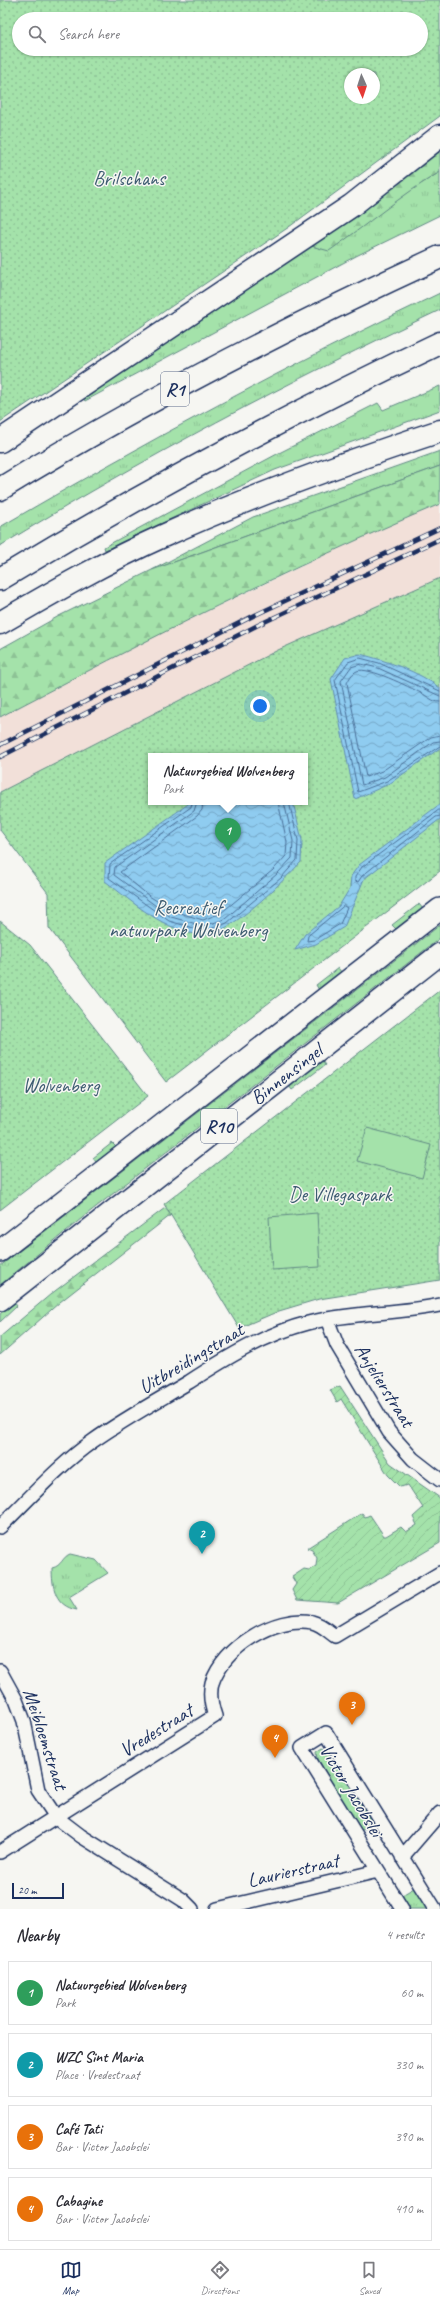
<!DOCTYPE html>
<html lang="en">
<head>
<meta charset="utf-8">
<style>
	:root { --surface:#fff; --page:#f2f2f3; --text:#2b2b33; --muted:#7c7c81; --line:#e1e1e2; --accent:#1b2f5e }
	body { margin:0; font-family:Caveat,sans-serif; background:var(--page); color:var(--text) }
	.compass { position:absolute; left:344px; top:68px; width:36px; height:36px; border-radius:50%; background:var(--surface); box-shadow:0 1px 3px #0004; rotate:177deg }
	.scale { position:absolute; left:12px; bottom:10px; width:52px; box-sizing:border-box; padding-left:4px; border:2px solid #1b2f5e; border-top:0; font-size:11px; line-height:14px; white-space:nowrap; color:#1b2f5e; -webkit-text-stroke:3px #f6f6f2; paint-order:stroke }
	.you { position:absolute; left:260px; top:706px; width:14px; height:14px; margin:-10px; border:3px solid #fff; border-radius:50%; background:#1a73e8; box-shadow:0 0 0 6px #1a73e833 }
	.badge { display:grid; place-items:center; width:26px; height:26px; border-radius:50%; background:var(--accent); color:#fff; font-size:13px; font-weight:700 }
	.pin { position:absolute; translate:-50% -33px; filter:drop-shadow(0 1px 2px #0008) }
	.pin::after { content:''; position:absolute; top:21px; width:14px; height:12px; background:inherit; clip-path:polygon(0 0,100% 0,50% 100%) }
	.popup { position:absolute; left:148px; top:753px; width:160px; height:52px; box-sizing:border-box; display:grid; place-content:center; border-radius:0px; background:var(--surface); filter:drop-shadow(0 1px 3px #0005); font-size:13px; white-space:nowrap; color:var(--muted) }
	.popup b { font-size:15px; color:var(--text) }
	.popup::after { content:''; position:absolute; left:50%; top:100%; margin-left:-8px; border:8px solid transparent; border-top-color:var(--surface) }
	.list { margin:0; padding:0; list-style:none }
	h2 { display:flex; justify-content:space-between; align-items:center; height:52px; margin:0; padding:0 16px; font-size:17px }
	h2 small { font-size:13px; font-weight:400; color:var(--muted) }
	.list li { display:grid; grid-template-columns:26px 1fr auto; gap:12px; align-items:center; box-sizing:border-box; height:64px; margin:0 8px 8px; padding:0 8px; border:1px solid var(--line); border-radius:0px }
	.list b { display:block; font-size:15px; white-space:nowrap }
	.list p { margin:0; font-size:13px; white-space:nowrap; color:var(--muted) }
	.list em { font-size:13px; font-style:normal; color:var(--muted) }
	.icon { flex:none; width:22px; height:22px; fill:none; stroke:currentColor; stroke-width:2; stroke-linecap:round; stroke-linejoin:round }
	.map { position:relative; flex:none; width:440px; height:1909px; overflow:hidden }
	.search { position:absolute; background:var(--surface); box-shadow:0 1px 3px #0004; left:12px; right:12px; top:12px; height:44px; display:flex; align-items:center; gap:10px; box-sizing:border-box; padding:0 14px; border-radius:22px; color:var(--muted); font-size:15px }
	.sheet { height:340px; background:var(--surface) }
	nav { display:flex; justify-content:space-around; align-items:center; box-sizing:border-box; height:56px; border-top:1px solid var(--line); background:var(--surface); font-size:11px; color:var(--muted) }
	nav a { display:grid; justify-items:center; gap:2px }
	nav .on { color:var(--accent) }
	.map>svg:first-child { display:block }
	.built { fill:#f2e0d9 }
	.grass { fill:url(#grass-tufts); stroke:#608884 }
	.forest { fill:url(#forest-firs); stroke:#608884 }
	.park { fill:url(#park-dots); stroke:#608884; fill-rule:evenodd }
	.garden { fill:url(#garden-furrows); stroke:#608884 }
	.pitch { fill:#a4e2aa; stroke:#608884 }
	.water { fill:url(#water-waves); stroke:#618db6 }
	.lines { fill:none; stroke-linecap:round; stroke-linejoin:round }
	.shore { stroke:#496e98; stroke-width:1 }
	.street-casing { stroke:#1b2f5e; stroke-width:16 }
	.primary-casing { stroke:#1b2f5e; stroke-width:24 }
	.highway-casing { stroke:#1b2f5e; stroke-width:25 }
	.street { stroke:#f6f6f2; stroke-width:13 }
	.primary { stroke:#f6f6f2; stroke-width:21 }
	.highway { stroke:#f6f6f2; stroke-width:22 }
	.rail-casing { stroke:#1b2f5e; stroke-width:4.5 }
	.rail { stroke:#f6f6f2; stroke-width:3; stroke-dasharray:9; stroke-linecap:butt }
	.labels { text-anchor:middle; stroke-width:3; stroke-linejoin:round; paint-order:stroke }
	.shield { fill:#f6f6f2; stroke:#5d6b8a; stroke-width:1 }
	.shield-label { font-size:19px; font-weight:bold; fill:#1b2f5e }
	.park-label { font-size:20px; fill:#3d5c71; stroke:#f6f6f2 }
	.street-label { font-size:20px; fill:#1b2f5e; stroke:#f6f6f2 }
</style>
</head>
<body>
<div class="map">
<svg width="440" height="1909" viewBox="0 0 440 1909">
	<defs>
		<pattern id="grass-tufts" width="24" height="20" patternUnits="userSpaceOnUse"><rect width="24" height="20" fill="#a4e2aa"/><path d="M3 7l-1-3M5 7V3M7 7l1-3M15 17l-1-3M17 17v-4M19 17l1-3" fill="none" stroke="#8dc295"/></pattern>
		<pattern id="forest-firs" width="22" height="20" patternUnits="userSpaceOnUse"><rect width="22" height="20" fill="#a4e2aa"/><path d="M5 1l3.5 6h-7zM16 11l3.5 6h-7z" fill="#8dc295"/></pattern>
		<pattern id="park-dots" width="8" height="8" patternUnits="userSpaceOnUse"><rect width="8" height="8" fill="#a4e2aa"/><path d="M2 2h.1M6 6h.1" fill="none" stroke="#8dc295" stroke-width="1.8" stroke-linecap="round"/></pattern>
		<pattern id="garden-furrows" width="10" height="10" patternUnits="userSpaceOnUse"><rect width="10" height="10" fill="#a4e2aa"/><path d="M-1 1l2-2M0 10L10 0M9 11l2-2" fill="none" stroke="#8dc295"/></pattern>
		<pattern id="water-waves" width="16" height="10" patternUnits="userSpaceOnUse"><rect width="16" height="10" fill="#8fccf0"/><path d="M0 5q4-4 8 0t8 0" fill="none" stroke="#74a6c6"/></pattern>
	</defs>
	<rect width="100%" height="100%" fill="#f6f6f2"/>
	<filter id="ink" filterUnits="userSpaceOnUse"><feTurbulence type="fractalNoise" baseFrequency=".025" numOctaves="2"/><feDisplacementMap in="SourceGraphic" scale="8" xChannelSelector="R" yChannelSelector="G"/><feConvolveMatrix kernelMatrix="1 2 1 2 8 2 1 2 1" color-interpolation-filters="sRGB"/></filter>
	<g filter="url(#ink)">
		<path class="built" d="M440,504V578L278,650L0,792V717L143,642L373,532Z"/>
		<path class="grass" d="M440,172V215L356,256L85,401L81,395L304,244L329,250L414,188Z
			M440,293V310C289,381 142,459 0,546V527C144,443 290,364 440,293Z
			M440,386V410L275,470L105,550L104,547L279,453L378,403L383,410Z
			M440,451V466L152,570L253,517Z
			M419,904L423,909L396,929L392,925Z
			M440,925V938L87,1214L0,1285V1266Z
			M338,968L342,973L319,990L316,985Z
			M322,1061L325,1065L292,1090L289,1086Z
			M112,1143L116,1147L96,1162L93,1158Z
			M14,1302L17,1306L0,1322V1314Z
			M70,1554L96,1560L108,1573L69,1597L77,1610C55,1606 52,1587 52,1568C62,1566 62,1557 70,1554Z
			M323,1748L329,1751L373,1824L360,1831L318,1759L317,1752Z
			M414,1888L427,1909H410L402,1895Z"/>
		<path class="forest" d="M440,149V172C401,195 367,225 329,251L304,244Z
			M440,466V504C290,567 144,641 0,717V649L59,616L152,570Z
			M165,1208L171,1215L60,1302L0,1355V1337L51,1294Z"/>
		<path class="park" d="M0,0H440V116L289,227L0,422ZM19,19H421V49H19ZM350,74H374V98H350Z
			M440,578V871L166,1082L49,928L48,893L0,830V792L278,650ZM151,756H305V802H151Z
			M0,921L30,945L148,1096L0,1210Z
			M440,990V1280L319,1299L279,1311L239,1328L164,1204Z"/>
		<path class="garden" d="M340,1386L390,1463L440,1498V1543L338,1603L297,1600L292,1590L296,1584L292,1577L304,1569L309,1570L316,1566L317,1558L312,1550L307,1548L362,1513L365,1517L370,1515L384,1536H386L401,1527L406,1532L417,1525L413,1517L423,1508L408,1485L400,1487L388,1475L341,1399L337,1402L330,1390Z"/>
		<path class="pitch" d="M367,1128L431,1145L422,1178L357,1161Z
			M317,1213L320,1267L272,1270L269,1217Z"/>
		<path class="water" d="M360,654C387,661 418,671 440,688V748L389,784L355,799L331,679L345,658Z
			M191,802H293L302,840L301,862C284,880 227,938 203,935C165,932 134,903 105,881V863Z
			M440,804V819L364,879L344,927L316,944L295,950L305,934L339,906L350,888L351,876L359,865Z"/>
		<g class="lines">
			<path class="shore" d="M440,691L379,663L360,658L348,662L335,680L358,792L387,781L440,746
				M440,696L378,668L361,664L351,667L341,681L362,785L385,777L433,742L440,741
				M440,702C432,702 428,696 421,693C409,687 368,666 357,671C352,673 349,679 347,683L366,777L382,771L431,737L440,735
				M192,802L191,807L110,864L109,878L169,921L204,931L227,923L281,878L297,860L298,840L289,802
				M197,802L194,811L115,867L114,875L171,917L204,926L225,919L277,874L292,858L293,841L284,802
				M203,802L202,810L197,816L120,872L149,896L173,911L203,920L221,913L273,870L286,856L287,842L278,802
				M440,809L362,867L355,877V881L358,882L362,876L436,817L440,816
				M344,906L347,908L340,924L314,940L307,941L308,936Z"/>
			<defs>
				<path id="street" d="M327,1319L337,1345L389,1432L413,1459L440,1480
					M0,1527C30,1498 59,1465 93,1441C124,1419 157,1401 189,1382C226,1358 265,1334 308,1323C351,1312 397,1314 440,1305
					M0,1671L16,1700L24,1721L38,1790L56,1817L81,1836L183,1900L192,1909
					M0,1852L215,1716C211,1705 209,1695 212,1683C223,1648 275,1615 312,1622C321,1624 328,1631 335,1636L440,1573
					M402,1857L440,1813
					M217,1909L378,1871
					M402,1909L302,1748L326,1733L435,1909"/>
				<path id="primary" d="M0,1251L440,909
					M0,1300L440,954"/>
				<path id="highway" d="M0,441L351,206L440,136
					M0,489C141,403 290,326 440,257
					M0,579C142,493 290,414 440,343
					M0,623C53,592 107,561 163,536C253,495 346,462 440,431"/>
			</defs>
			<use href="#street" class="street-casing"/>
			<use href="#primary" class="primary-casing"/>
			<use href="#highway" class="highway-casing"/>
			<use href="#street" class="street"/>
			<use href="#primary" class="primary"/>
			<use href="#highway" class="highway"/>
			<defs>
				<path id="rail" d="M0,745L253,616L440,528
					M0,757L258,625L440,539"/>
			</defs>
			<use href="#rail" class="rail-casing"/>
			<use href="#rail" class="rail"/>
		</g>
	</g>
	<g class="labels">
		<g class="shield">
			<rect x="161" y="372" width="28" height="34" rx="3"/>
			<rect x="201" y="1109" width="36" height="34" rx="3"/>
		</g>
		<g class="shield-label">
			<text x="175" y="396">R1</text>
			<text x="219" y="1133">R10</text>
		</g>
		<g class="park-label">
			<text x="129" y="185">Brilschans</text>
			<text x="188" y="914">Recreatief<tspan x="188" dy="23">natuurpark Wolvenberg</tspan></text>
			<text x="61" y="1092">Wolvenberg</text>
			<text x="340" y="1201">De Villegaspark</text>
		</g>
		<g class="street-label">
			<text transform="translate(286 1074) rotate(-38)" y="7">Binnensingel</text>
			<text transform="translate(191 1358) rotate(-31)" y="7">Uitbreidingstraat</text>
			<text transform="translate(385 1385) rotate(58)" y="7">Anjelierstraat</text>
			<text transform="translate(156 1730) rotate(-32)" y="7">Vredestraat</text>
			<text transform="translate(46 1739) rotate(72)" y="7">Meibloemstraat</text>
			<text transform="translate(352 1790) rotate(59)" y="7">Victor Jacobslei</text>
			<text transform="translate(293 1870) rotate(-13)" y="7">Laurierstraat</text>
		</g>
	</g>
</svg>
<svg class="compass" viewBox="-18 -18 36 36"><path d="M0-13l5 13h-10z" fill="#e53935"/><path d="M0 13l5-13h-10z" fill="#7c7c81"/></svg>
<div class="scale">20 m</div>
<div class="you"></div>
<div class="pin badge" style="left:228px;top:851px;background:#2e9e5b">1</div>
<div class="popup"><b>Natuurgebied Wolvenberg</b>Park</div>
<div class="pin badge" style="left:202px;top:1554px;background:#0f9aa8">2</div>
<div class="pin badge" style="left:352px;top:1725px;background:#e8710a">3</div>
<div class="pin badge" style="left:275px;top:1758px;background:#e8710a">4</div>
<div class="search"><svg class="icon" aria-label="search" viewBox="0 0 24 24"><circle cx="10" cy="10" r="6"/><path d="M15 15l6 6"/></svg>Search here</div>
</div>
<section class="sheet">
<h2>Nearby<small>4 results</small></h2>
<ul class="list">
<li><span class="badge" style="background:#2e9e5b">1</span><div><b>Natuurgebied Wolvenberg</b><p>Park</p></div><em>60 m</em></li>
<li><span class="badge" style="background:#0f9aa8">2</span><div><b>WZC Sint Maria</b><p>Place · Vredestraat</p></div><em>330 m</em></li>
<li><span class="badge" style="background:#e8710a">3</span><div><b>Café Tati</b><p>Bar · Victor Jacobslei</p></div><em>390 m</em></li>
<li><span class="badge" style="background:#e8710a">4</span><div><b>Cabagine</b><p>Bar · Victor Jacobslei</p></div><em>410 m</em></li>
</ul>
</section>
<nav>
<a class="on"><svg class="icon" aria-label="map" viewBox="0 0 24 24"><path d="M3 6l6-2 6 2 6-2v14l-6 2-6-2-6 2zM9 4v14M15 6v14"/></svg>Map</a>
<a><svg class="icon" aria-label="directions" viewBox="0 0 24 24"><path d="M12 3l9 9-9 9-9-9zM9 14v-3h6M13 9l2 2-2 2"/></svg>Directions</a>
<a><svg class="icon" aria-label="saved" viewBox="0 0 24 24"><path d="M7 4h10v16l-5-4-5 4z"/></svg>Saved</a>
</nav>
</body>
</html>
